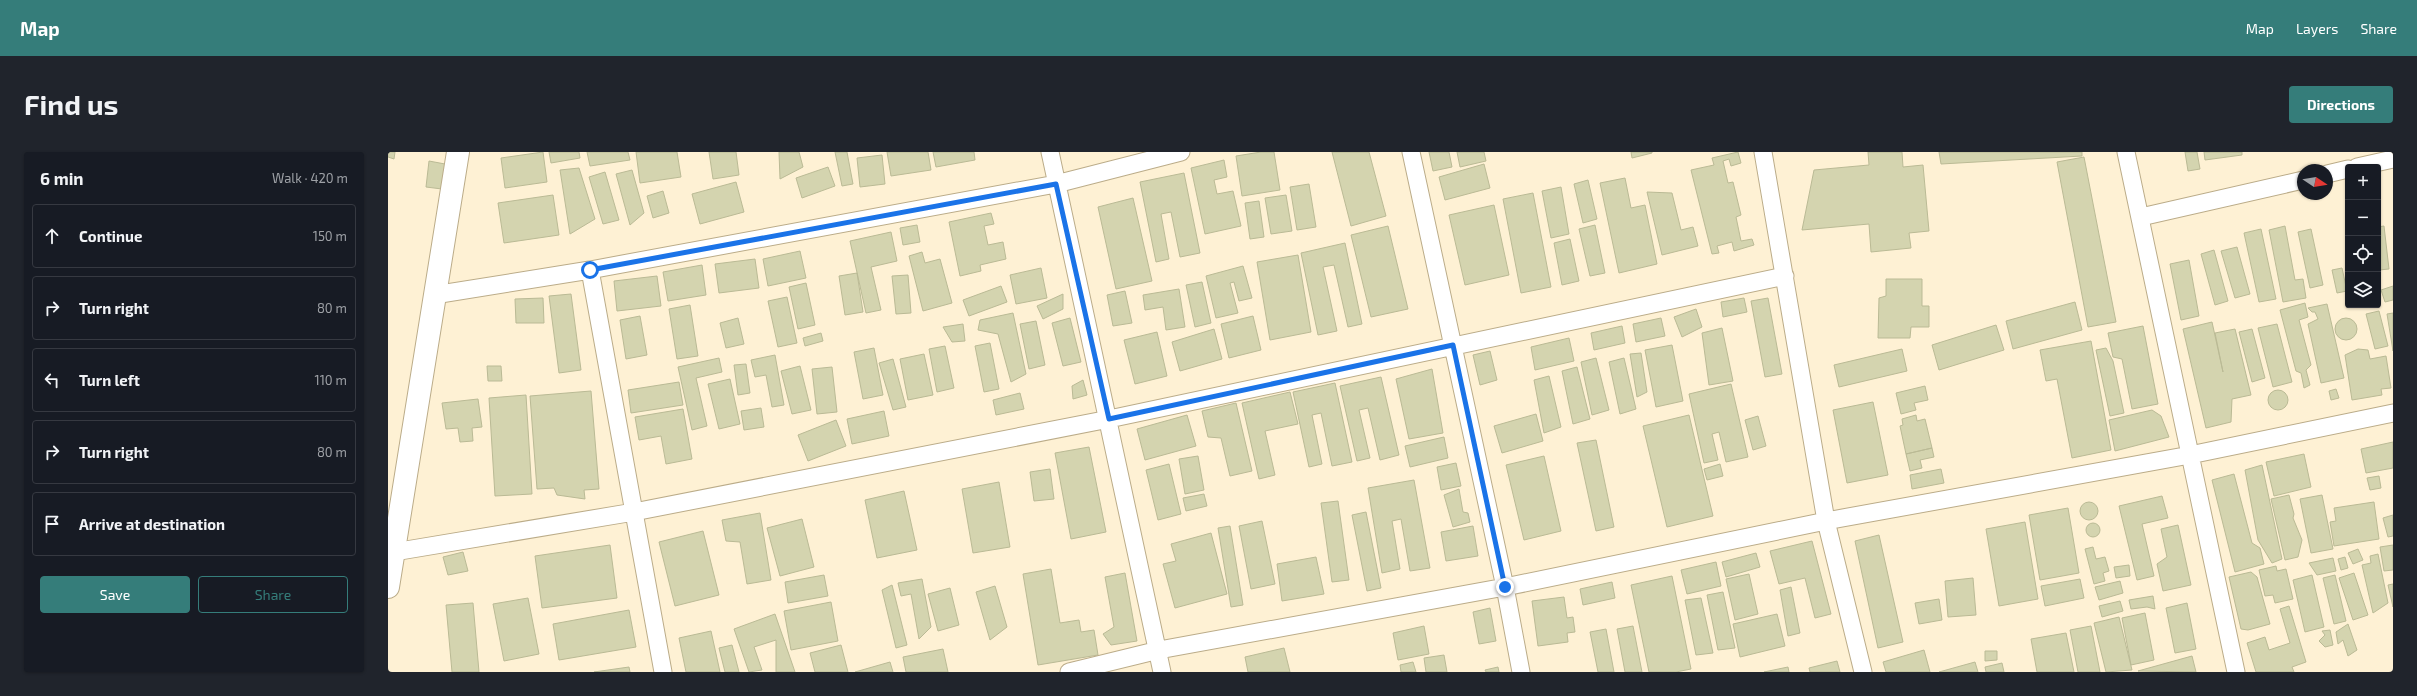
<!DOCTYPE html>
<html lang="en">
<head>
<meta charset="utf-8">
<style>
	:root { --surface:#171b24; --page:#20242c; --text:#f1f3f6; --muted:#9ea1a6; --line:#363941; --accent:#357d7a }
	body { margin:0; font-family:"Exo 2",sans-serif; background:var(--page); color:var(--text) }
	.controls { position:absolute; right:12px; top:12px; display:grid; overflow:hidden; border-radius:4px; box-shadow:0 1px 3px #0004 }
	.controls button { width:36px; height:36px; display:grid; place-items:center; padding:0; border:0; border-bottom:1px solid var(--line); background:var(--surface); color:var(--text); font:20px sans-serif }
	.compass { position:absolute; left:1909px; top:12px; width:36px; height:36px; border-radius:50%; background:var(--surface); box-shadow:0 1px 3px #0004; rotate:102deg }
	.stop { position:absolute; width:12px; height:12px; margin:-9px; border:3px solid #1a73e8; border-radius:50%; background:#fff }
	.stop.end { background:#1a73e8; border-color:#fff; box-shadow:0 1px 4px #0008 }
	.list { margin:0; padding:0; list-style:none }
	h2 { display:flex; justify-content:space-between; align-items:center; height:52px; margin:0; padding:0 16px; font-size:17px }
	h2 small { font-size:13px; font-weight:400; color:var(--muted) }
	.list li { display:grid; grid-template-columns:26px 1fr auto; gap:12px; align-items:center; box-sizing:border-box; height:64px; margin:0 8px 8px; padding:0 8px; border:1px solid var(--line); border-radius:4px }
	.list b { display:block; font-size:15px; white-space:nowrap }
	.list em { font-size:13px; font-style:normal; color:var(--muted) }
	.actions { display:flex; gap:8px; padding:12px 16px }
	.actions a { flex:1; padding:9px 0; border:1px solid var(--accent); border-radius:4px; text-align:center; font-size:14px; color:var(--accent) }
	.actions .main { background:var(--accent); color:#fff }
	.icon { flex:none; width:22px; height:22px; fill:none; stroke:currentColor; stroke-width:2; stroke-linecap:round; stroke-linejoin:round }
	.map { position:relative; flex:none; width:2005px; height:520px; overflow:hidden; border-radius:4px }
	header { display:flex; align-items:center; gap:24px; box-sizing:border-box; height:56px; padding:0 20px; background:var(--accent); color:#fff }
	header strong { font-size:19px }
	nav { display:flex; gap:22px; margin-inline-start:auto; font-size:14px }
	.intro { display:flex; align-items:center; justify-content:space-between; box-sizing:border-box; height:96px; padding:0 24px }
	h1 { margin:0; font-size:28px }
	.button { padding:10px 18px; border-radius:4px; background:var(--accent); color:#fff; font-size:14px; font-weight:700 }
	main { display:flex; gap:24px; padding:0 24px }
	aside { flex:1; background:var(--surface); border-radius:4px; box-shadow:0 1px 3px #0004 }
	.map>svg:first-child { display:block }
	.building { fill:#d4d4af; stroke:#baba95 }
	.lines { fill:none; stroke-linecap:round; stroke-linejoin:round }
	.minor-casing { stroke:#bbac89; stroke-width:19 }
	.tertiary-casing { stroke:#bbac89; stroke-width:24 }
	.minor { stroke:#fff; stroke-width:17 }
	.tertiary { stroke:#fff; stroke-width:22 }
	.route { stroke:#1a73e8; stroke-width:5 }
</style>
</head>
<body>
<header>
<strong>Map</strong>
<nav><a>Map</a><a>Layers</a><a>Share</a></nav>
</header>
<div class="intro"><h1>Find us</h1><a class="button">Directions</a></div>
<main>
<aside>
<h2>6 min<small>Walk · 420 m</small></h2>
<ul class="list">
<li><svg class="icon" aria-label="ahead" viewBox="0 0 24 24"><path d="M12 20V5M6 11l6-6 6 6"/></svg><div><b>Continue</b></div><em>150 m</em></li>
<li><svg class="icon" aria-label="right" viewBox="0 0 24 24"><path d="M7 20v-9h11M14 6l5 5-5 5"/></svg><div><b>Turn right</b></div><em>80 m</em></li>
<li><svg class="icon" aria-label="left" viewBox="0 0 24 24"><path d="M17 20v-9H6M10 6l-5 5 5 5"/></svg><div><b>Turn left</b></div><em>110 m</em></li>
<li><svg class="icon" aria-label="right" viewBox="0 0 24 24"><path d="M7 20v-9h11M14 6l5 5-5 5"/></svg><div><b>Turn right</b></div><em>80 m</em></li>
<li><svg class="icon" aria-label="arrive" viewBox="0 0 24 24"><path d="M6 21V4h12l-3 4 3 4H6"/></svg><div><b>Arrive at destination</b></div></li>
</ul>
<div class="actions"><a class="main">Save</a><a>Share</a></div>
</aside>
<div class="map">
<svg width="2005" height="520" viewBox="0 0 2005 520">
	<rect width="100%" height="100%" fill="#fef1d4"/>
	<path class="building" d="M0,0H7L6,7L0,5Z
		M155,0L159,30L117,36L113,6Z
		M161,0H191L192,6L163,11Z
		M199,0H240L242,8L202,14Z
		M248,0H289L293,25L252,31Z
		M321,0H348L351,23L325,27Z
		M391,0H411L415,15L392,27Z
		M447,0H459L465,32L454,34Z
		M499,0H540L543,18L503,24Z
		M545,0H586L587,8L548,15Z
		M873,0H886L892,38L854,44L848,4Z
		M944,0H981L998,64L963,74Z
		M1041,0H1061L1064,15L1045,19Z
		M1069,0H1096L1098,9L1072,15Z
		M1243,0H1264V1L1244,6Z
		M1350,0L1353,11L1343,14L1341,7L1335,9L1340,31L1345,30L1353,63L1348,65L1353,89L1364,87L1366,93L1346,99L1344,90L1329,94L1331,101L1324,102L1303,18L1326,13L1324,6Z
		M1480,0H1514L1515,15L1535,13L1541,79L1521,81L1523,96L1483,100L1481,72L1414,78L1426,18L1481,13Z
		M1551,0H1694V4L1553,12Z
		M1797,0H1809L1812,17L1800,19Z
		M1816,0H1854V3L1817,8Z
		M494,3L497,32L472,35L469,6Z
		M1696,5L1728,170L1700,175L1669,10Z
		M836,8L839,25L826,28L829,42L845,39L853,74L817,82L803,16Z
		M41,9L57,12L54,37L38,35Z
		M1096,12L1102,36L1057,48L1051,25Z
		M440,15L447,34L414,46L408,26Z
		M191,16L207,67L182,82L172,18Z
		M244,18L256,61L242,73L228,22Z
		M217,20L231,68L215,72L201,25Z
		M796,21L812,101L792,105L783,60L773,62L781,107L768,110L752,30Z
		M1237,26L1243,56L1257,53L1269,112L1231,121L1212,31Z
		M1200,28L1209,67L1195,71L1186,32Z
		M348,30L356,60L312,72L304,42Z
		M921,32L928,75L909,78L902,35Z
		M1173,35L1181,82L1163,86L1154,39Z
		M275,39L281,61L265,66L259,44Z
		M1259,40L1284,41L1293,78L1305,75L1310,94L1274,103Z
		M1145,41L1163,135L1133,141L1115,47Z
		M165,43L171,83L116,91L110,51Z
		M898,43L904,79L883,82L877,46Z
		M745,46L764,129L728,137L710,55Z
		M871,49L876,85L862,87L857,51Z
		M1106,53L1121,123L1077,133L1061,63Z
		M603,61L606,72L596,74L600,93L615,90L618,107L592,113L593,119L572,124L561,70Z
		M529,73L532,90L515,93L512,76Z
		M1207,73L1217,121L1202,124L1191,77Z
		M1000,74L1020,157L983,165L963,83Z
		M1897,74L1907,128L1915,127L1918,146L1895,150L1881,78Z
		M1996,74L2001,117L1991,118L1990,75Z
		M1873,77L1888,147L1871,150L1856,81Z
		M1923,77L1935,133L1922,136L1910,80Z
		M503,80L509,109L483,115L493,158L478,161L462,89Z
		M1182,87L1191,129L1174,133L1166,91Z
		M957,91L974,172L960,175L946,113L935,115L949,179L930,183L913,101Z
		M1849,95L1862,142L1847,146L1833,99Z
		M1826,98L1840,149L1827,153L1813,102Z
		M412,99L418,126L380,134L375,107Z
		M534,100L537,111L552,107L564,151L535,159L521,104Z
		M910,103L923,180L882,188L869,110Z
		M367,107L371,136L331,141L327,112Z
		M1801,108L1811,164L1793,168L1782,112Z
		M314,113L318,143L280,149L275,120Z
		M855,114L864,146L851,149L846,130L842,131L850,161L828,166L818,124Z
		M653,116L659,146L628,152L622,123Z
		M1954,116L1959,139L1949,141L1944,118Z
		M469,121L475,160L457,163L451,124Z
		M520,123L523,161L508,162L504,124Z
		M269,124L273,154L229,159L226,129Z
		M1498,127H1534V154H1541V175H1523L1522,186H1490L1491,146L1498,144Z
		M814,130L823,171L807,175L798,133Z
		M418,131L427,173L410,177L401,135Z
		M613,134L619,150L581,164L575,148Z
		M2005,134V148L1997,150L1993,138Z
		M791,137L797,175L778,178L775,155L757,158L755,143Z
		M737,139L744,171L725,174L719,143Z
		M183,142L193,218L171,221L161,144Z
		M675,142V157L655,167L649,154Z
		M399,145L409,191L390,195L380,149Z
		M155,146L156,171H128L127,147Z
		M1356,146L1359,160L1335,165L1333,150Z
		M1380,146L1394,222L1377,225L1363,149Z
		M1687,150L1694,178L1625,197L1618,169Z
		M1917,151L1920,165L1911,168L1923,213L1918,218L1922,233L1916,236L1913,221L1908,219L1892,158Z
		M1939,152L1956,226L1933,231L1920,172L1930,167L1927,160H1924L1920,156Z
		M302,153L310,204L289,207L281,157Z
		M1308,157L1314,175L1294,185L1286,165Z
		M1991,159L2000,194L1987,197L1978,162Z
		M625,161L638,222L623,230L610,182L590,178L592,168Z
		M2005,161V199L1999,162Z
		M252,164L259,203L238,207L232,168Z
		M865,164L873,198L841,206L833,172Z
		M350,166L356,192L338,196L332,171Z
		M682,166L693,210L675,214L664,171Z
		M1273,166L1277,184L1248,190L1245,172Z
		M1947 177a11 11 0 1 1 22 0a11 11 0 1 1-22 0Z
		M648,169L657,213L641,217L632,172Z
		M1824,170L1835,220L1827,181L1847,177L1863,243L1844,247L1843,270L1818,276L1795,177Z
		M575,172L577,189L564,190L555,175Z
		M1889,172L1904,230L1885,235L1870,176Z
		M1608,173L1616,198L1551,218L1544,193Z
		M1234,174L1237,191L1206,198L1203,181Z
		M1755,174L1770,252L1744,257L1734,207L1725,205L1720,181Z
		M1334,176L1345,229L1321,233L1314,181Z
		M826,177L834,207L792,219L784,190Z
		M1864,177L1877,226L1864,230L1851,180Z
		M769,180L779,224L747,232L736,188Z
		M433,181L435,189L417,194L415,186Z
		M1181,186L1186,209L1147,218L1143,195Z
		M1703,189L1723,298L1684,306L1669,227L1658,229L1652,198Z
		M602,191L611,237L596,240L587,194Z
		M1284,193L1295,249L1268,255L1257,198Z
		M557,194L566,236L549,240L541,197Z
		M486,196L495,243L475,247L466,200Z
		M1718,196L1725,209L1736,261L1722,264L1708,198Z
		M1514,197L1519,219L1451,235L1446,213Z
		M1970,197L1980,198L1982,207L1998,204L2003,236L1993,237L1994,243L1964,248L1957,203Z
		M1102,199L1109,228L1092,233L1085,203Z
		M1253,201L1259,240L1249,245L1242,202Z
		M536,202L545,243L520,248L512,207Z
		M387,203L396,253L384,255L378,223L367,225L363,208Z
		M331,206L334,220L308,226L319,274L304,278L290,215Z
		M1208,206L1221,258L1204,263L1193,210Z
		M1236,206L1248,257L1232,262L1221,210Z
		M505,207L518,255L505,258L491,211Z
		M358,212L362,241L350,243L346,213Z
		M99,214H113L114,229H100Z
		M412,214L423,258L404,262L393,219Z
		M444,215L449,260L429,262L424,217Z
		M1189,215L1202,267L1185,272L1174,219Z
		M1044,217L1055,281L1021,287L1008,227Z
		M1161,224L1173,275L1156,281L1146,228Z
		M993,225L1011,303L992,308L980,256L971,258L982,306L969,309L952,234Z
		M342,227L352,272L331,277L320,232Z
		M695,228L699,243L685,247L684,234Z
		M291,230L295,253L243,261L240,238Z
		M947,231L964,310L944,314L933,261L924,263L934,312L921,315L905,240Z
		M1343,232L1360,305L1338,310L1331,280L1324,282L1330,308L1316,311L1301,242Z
		M1537,234L1540,248L1526,251L1528,258L1513,262L1508,241Z
		M1948,237L1951,246L1943,248L1941,239Z
		M1880 248a10 10 0 1 1 20 0a10 10 0 1 1-20 0Z
		M203,239L211,337L196,338L197,347L169,343L166,336L149,337L142,244Z
		M902,240L910,272L877,279L887,323L871,327L854,251Z
		M632,241L636,257L608,263L605,248Z
		M138,243L144,342L107,344L101,246Z
		M90,247L94,275L84,276L85,289L72,290L70,276L58,277L54,251Z
		M1485,250L1500,323L1459,331L1445,258Z
		M848,251L864,319L842,324L833,286L820,285L814,259Z
		M373,256L376,275L356,278L353,259Z
		M295,257L304,307L278,312L273,284L251,288L247,265Z
		M1764,258L1773,264L1781,285L1727,299L1721,268Z
		M496,259L501,284L464,292L459,267Z
		M1148,262L1155,289L1114,301L1106,274Z
		M799,263L808,294L757,308L749,277Z
		M1301,263L1325,364L1279,375L1255,274Z
		M1528,263L1529,269L1537,267L1544,296L1518,302L1512,274L1515,273L1514,267Z
		M1370,264L1378,294L1365,298L1357,268Z
		M448,268L458,294L420,309L410,283Z
		M1056,285L1060,306L1022,315L1017,294Z
		M1208,288L1226,375L1208,379L1189,291Z
		M2005,290V316L1978,321L1973,297Z
		M701,295L718,380L683,387L667,301Z
		M1544,296L1546,305L1532,308L1534,316L1522,319L1518,302Z
		M1916,302L1923,335L1886,344L1878,310Z
		M810,304L816,338L797,342L791,307Z
		M1156,304L1173,379L1136,388L1118,313Z
		M1068,311L1073,334L1053,338L1049,315Z
		M781,312L793,362L770,368L758,318Z
		M1332,312L1335,324L1319,328L1316,317Z
		M1874,313L1894,407L1884,411L1870,388L1857,318Z
		M662,317L666,347L646,349L642,320Z
		M1553,317L1556,331L1524,337L1522,323Z
		M1846,322L1864,391L1872,396L1876,412L1847,420L1824,328Z
		M1991,324L1993,336L1982,338L1979,326Z
		M1026,328L1042,416L1022,419L1013,367L1004,369L1012,417L994,421L980,336Z
		M611,330L622,395L585,401L574,337Z
		M1071,337L1075,360L1080,361L1082,370L1065,375L1056,343Z
		M516,339L529,398L489,406L477,348Z
		M816,342L819,354L798,359L795,346Z
		M1901,343L1906,362L1905,366L1914,388L1910,405L1897,408L1883,347Z
		M1934,343L1945,397L1923,401L1912,347Z
		M1774,344L1780,366L1754,372L1766,424L1749,428L1731,354Z
		M950,349L961,428L944,430L933,351Z
		M1692 359a9 9 0 1 1 18 0a9 9 0 1 1-18 0Z
		M1986,350L1991,387L1946,394L1942,370L1948,369L1946,356Z
		M1680,356L1691,421L1652,428L1641,363Z
		M978,360L993,436L979,439L964,363Z
		M372,361L383,428L359,432L352,390L338,389L334,368Z
		M2005,363V384L2000,385L1995,366Z
		M414,367L426,415L392,424L379,376Z
		M874,369L887,432L863,437L851,374Z
		M1637,370L1650,447L1611,454L1598,377Z
		M1698 378a7 7 0 1 1 14 0a7 7 0 1 1-14 0Z
		M1790,373L1803,433L1775,439L1769,412L1779,405L1773,377Z
		M842,374L855,453L843,455L830,376Z
		M1085,374L1090,404L1058,409L1053,380Z
		M315,379L331,443L287,454L271,390Z
		M823,381L839,442L787,456L775,412L788,409L783,392Z
		M1491,383L1515,490L1490,496L1467,389Z
		M1424,389L1443,462L1427,466L1417,426L1391,432L1382,399Z
		M222,393L229,446L154,456L147,404Z
		M2005,393V418L1996,419L1992,395Z
		M1705,395L1708,407L1717,405L1721,419L1715,421L1717,429L1706,432L1697,397Z
		M1970,397L1975,408L1965,412L1960,401Z
		M75,400L80,419L60,423L55,405Z
		M1368,401L1372,415L1338,425L1334,410Z
		M1990,402L2000,451L1985,461L1974,413L1983,411L1982,404Z
		M928,405L936,442L894,449L889,412Z
		M1957,405L1960,416L1953,418L1950,407Z
		M1945,406L1948,419L1929,423L1921,411Z
		M1328,410L1333,434L1299,442L1293,418Z
		M1741,413L1742,424L1728,426L1726,415Z
		M1888,414L1889,419L1898,417L1905,447L1887,451L1885,443L1877,444L1871,418Z
		M663,417L672,471L691,468L693,480L706,478L710,503L650,513L635,422Z
		M1863,420L1869,425L1882,472L1860,478L1853,477L1841,425Z
		M737,421L749,489L723,493L715,482L726,475L717,425Z
		M1966,421L1980,463L1965,468L1951,426Z
		M1361,422L1370,462L1347,468L1338,427Z
		M436,423L440,444L400,451L397,430Z
		M1924,423L1936,475L1917,480L1905,428Z
		M1947,423L1958,469L1946,472L1935,426Z
		M1284,424L1303,517L1288,520H1261L1243,433Z
		M1585,426L1588,463L1560,465L1557,429Z
		M534,427L543,475L531,487L523,442L513,444L510,431Z
		M1692,427L1696,446L1657,454L1653,434Z
		M1732,429L1735,441L1711,448L1707,435Z
		M1224,430L1227,446L1195,453L1192,437Z
		M2005,432V455L2000,433Z
		M504,433L519,493L508,496L494,438Z
		M607,434L619,475L602,488L588,440Z
		M1403,435L1412,481L1400,484L1392,438Z
		M562,436L571,473L550,479L540,442Z
		M1335,440L1347,496L1330,498L1319,443Z
		M1765,444L1767,457L1759,455L1743,457L1741,448Z
		M1176,445L1179,466L1185,465L1187,480L1179,481L1180,490L1150,494L1144,449Z
		M140,446L151,502L116,509L105,452Z
		M1313,446L1325,501L1308,503L1297,448Z
		M1551,447L1554,468L1531,472L1527,451Z
		M1732,449L1735,459L1714,465L1711,454Z
		M443,450L450,489L403,498L396,459Z
		M85,451L91,520H64L58,453Z
		M1799,451L1808,497L1787,501L1778,456Z
		M1901,454L1918,510L1904,515L1906,520H1868L1859,491L1877,485L1881,498L1902,491L1892,457Z
		M1102,456L1108,489L1091,492L1085,460Z
		M241,458L248,495L171,508L165,472Z
		M1757,461L1766,508L1743,513L1734,466Z
		M387,462L407,520H388V488L366,495L374,518L361,520L346,477Z
		M1389,462L1397,494L1352,505L1345,472Z
		M1731,465L1744,518L1718,520L1706,471Z
		M1960,472L1969,498L1960,504L1955,488L1950,492L1948,480Z
		M1036,474L1041,502L1010,508L1005,481Z
		M1245,474L1254,520H1237L1229,477Z
		M1703,474L1712,520H1690L1682,478Z
		M1218,477L1226,520H1210L1202,480Z
		M1942,478L1945,493L1937,495L1931,489L1937,483L1934,479Z
		M323,479L332,520H298L291,486Z
		M1678,481L1686,520H1649L1643,487Z
		M344,493L351,520H337L331,496Z
		M453,493L460,520H427L422,501Z
		M896,496L902,520H860L857,505Z
		M555,497L560,520H518L515,505Z
		M1536,498L1542,520H1498L1495,510Z
		M1597,499H1609V508L1597,509Z
		M1056,503L1059,520H1038L1036,506Z
		M1804,504L1808,520L1750,519Z
		M1449,509L1452,520H1422L1421,516Z
		M502,510L505,520H467Z
		M1025,510L1028,520H1013L1012,513Z
		M1587,510L1590,520H1551Z
		M1614,511L1616,520H1598L1597,515Z
		M241,515L242,520H206Z
		M1110,515L1111,520H1098L1097,518Z
		M1400,515L1401,520H1376Z"/>
	<g class="lines">
		<defs>
			<path id="minor" d="M662,0L774,520
				M1023,0L1117,435L1133,520
				M1375,0L1438,369L1475,520
				M1738,0L1848,520
				M1969,15L2005,7
				M1939,22L1960,17
				M1753,65L1915,28
				M202,118L275,520
				M46,143L202,118L668,32L793,0
				M6,400L246,360L721,267L1397,124
				M681,520L771,498L1117,435L1438,369L1802,303L2005,261"/>
			<path id="tertiary" d="M0,435L70,0"/>
		</defs>
		<use href="#minor" class="minor-casing"/>
		<use href="#tertiary" class="tertiary-casing"/>
		<use href="#minor" class="minor"/>
		<use href="#tertiary" class="tertiary"/>
	</g>
	<g class="lines">
		<path class="route" d="M202,118L668,32L721,267L1065,193L1117,435"/>
	</g>
</svg>
<div class="controls">
<button>+</button>
<button>−</button>
<button><svg class="icon" aria-label="locate" viewBox="0 0 24 24"><circle cx="12" cy="12" r="6"/><path d="M12 2v4M12 18v4M2 12h4M18 12h4"/></svg></button>
<button><svg class="icon" aria-label="layers" viewBox="0 0 24 24"><path d="M12 4l9 5-9 5-9-5zM3 14l9 5 9-5"/></svg></button>
</div>
<svg class="compass" viewBox="-18 -18 36 36"><path d="M0-13l5 13h-10z" fill="#e53935"/><path d="M0 13l5-13h-10z" fill="#9ea1a6"/></svg>
<div class="stop" style="left:202px;top:118px"></div>
<div class="stop end" style="left:1117px;top:435px"></div>
</div>
</main>
</body>
</html>
